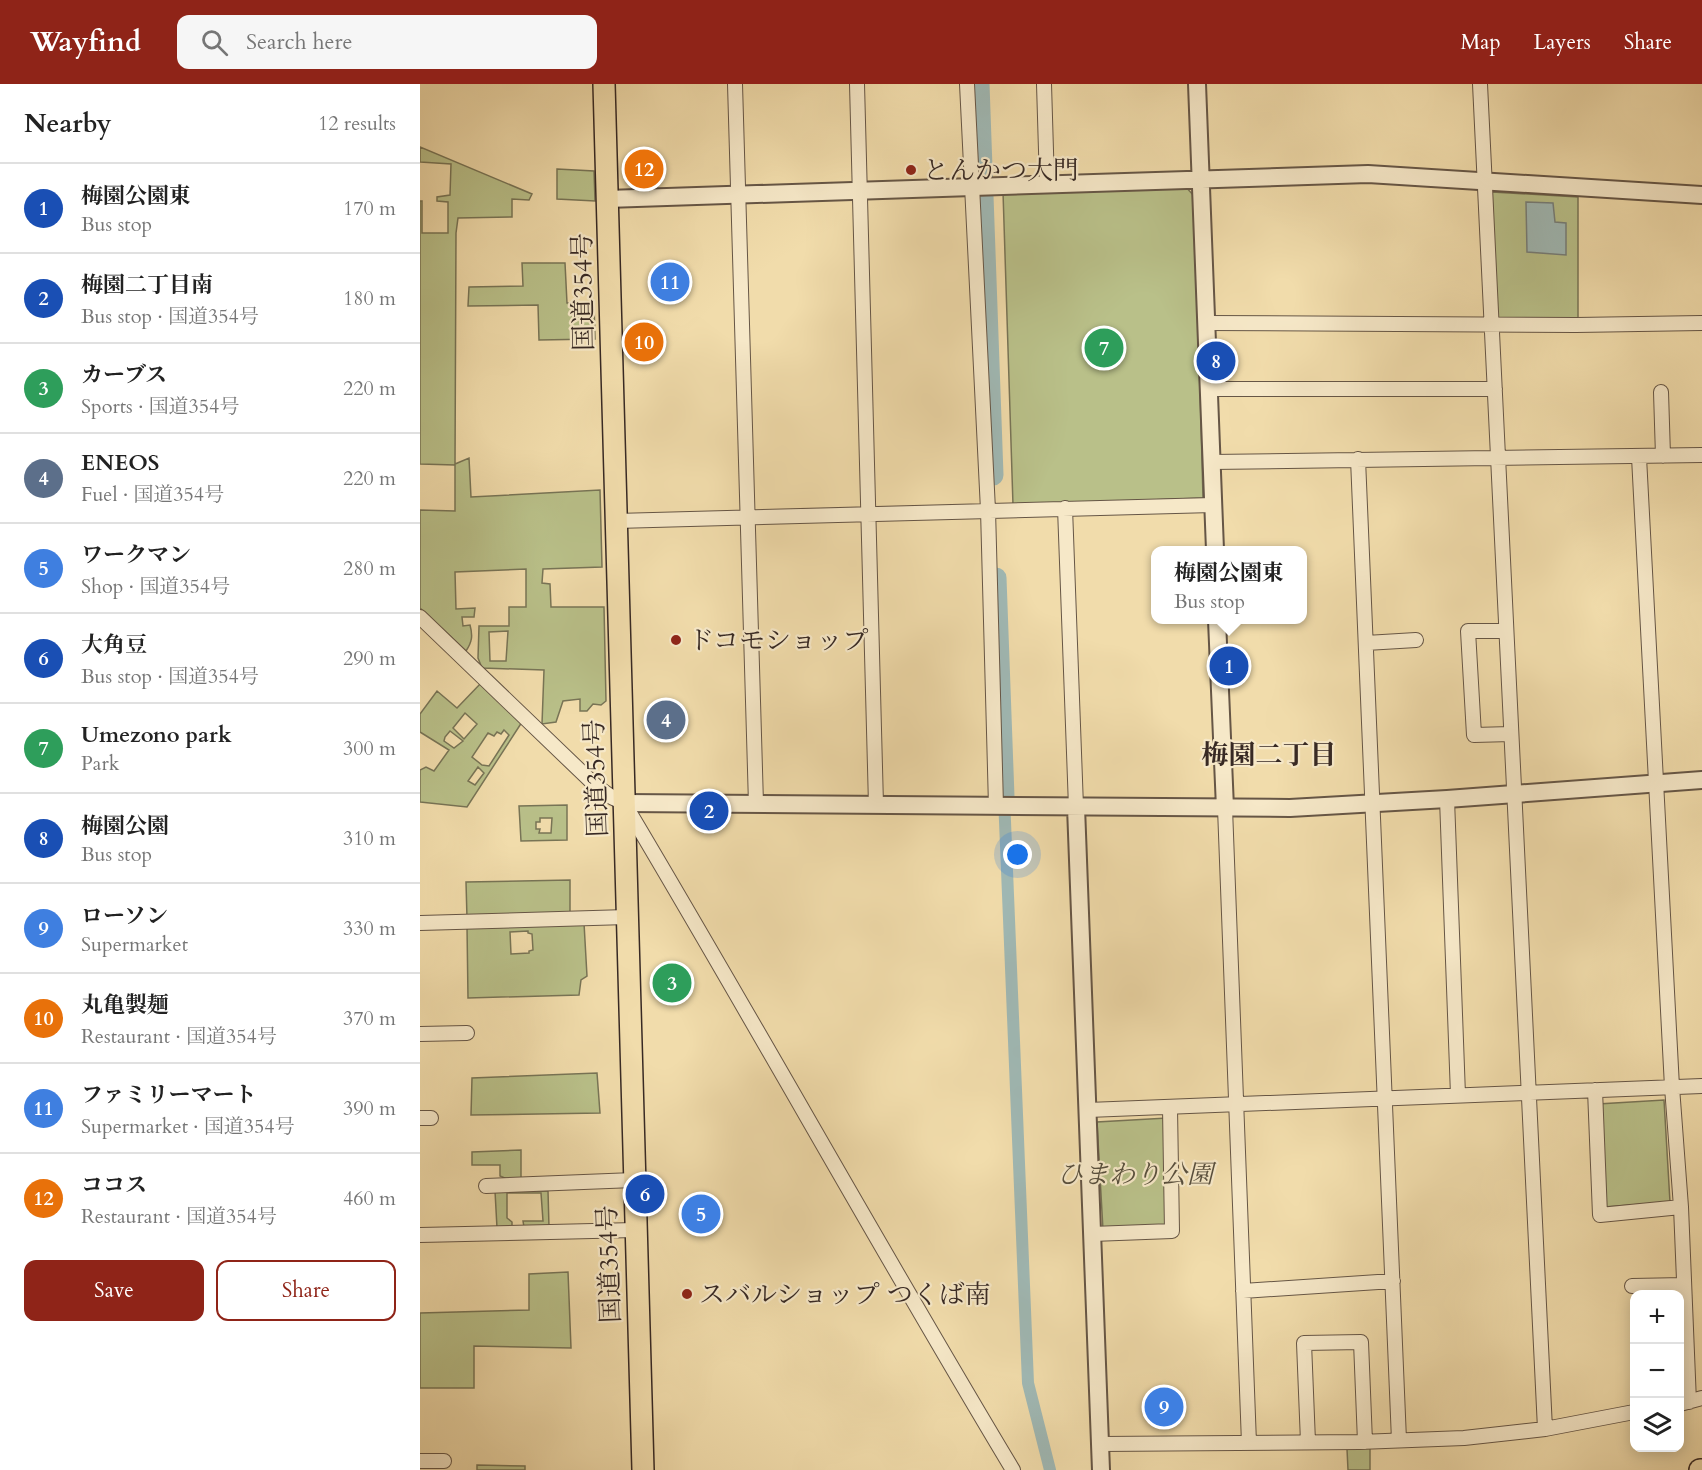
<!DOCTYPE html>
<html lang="en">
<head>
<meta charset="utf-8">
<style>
  :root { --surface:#fff; --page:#f6f6f6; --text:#222; --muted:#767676; --line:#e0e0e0; --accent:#8f2418 }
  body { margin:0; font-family:Cardo,"Noto Serif JP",serif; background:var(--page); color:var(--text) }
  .controls { position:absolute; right:18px; bottom:18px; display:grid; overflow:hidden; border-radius:12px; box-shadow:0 3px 15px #0003 }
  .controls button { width:54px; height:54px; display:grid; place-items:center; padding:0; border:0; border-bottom:2px solid var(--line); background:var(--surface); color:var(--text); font:30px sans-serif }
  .you { position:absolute; left:598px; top:771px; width:21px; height:21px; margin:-15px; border:4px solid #fff; border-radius:50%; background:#1a73e8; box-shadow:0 0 0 9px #1a73e833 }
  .badge { display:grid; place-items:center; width:39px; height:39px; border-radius:50%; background:var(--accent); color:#fff; font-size:20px; font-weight:700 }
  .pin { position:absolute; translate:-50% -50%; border:3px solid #fff; box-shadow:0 2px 6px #0006 }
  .popup { position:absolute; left:731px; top:462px; width:156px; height:78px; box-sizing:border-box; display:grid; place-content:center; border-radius:12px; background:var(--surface); filter:drop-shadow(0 2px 4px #0005); font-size:20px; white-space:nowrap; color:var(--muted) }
  .popup b { font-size:22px; color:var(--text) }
  .popup::after { content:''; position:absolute; left:50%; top:100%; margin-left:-12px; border:12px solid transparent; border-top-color:var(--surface) }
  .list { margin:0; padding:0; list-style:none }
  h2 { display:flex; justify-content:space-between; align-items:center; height:78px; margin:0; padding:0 24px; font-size:26px }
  h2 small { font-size:20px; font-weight:400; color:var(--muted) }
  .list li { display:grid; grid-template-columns:39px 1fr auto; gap:18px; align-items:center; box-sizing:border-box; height:90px; padding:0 24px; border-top:2px solid var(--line) }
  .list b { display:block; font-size:22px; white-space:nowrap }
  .list p { margin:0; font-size:20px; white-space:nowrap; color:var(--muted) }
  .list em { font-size:20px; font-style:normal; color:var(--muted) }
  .actions { display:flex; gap:12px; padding:18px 24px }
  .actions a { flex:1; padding:14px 0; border:2px solid var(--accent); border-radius:12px; text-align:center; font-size:21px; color:var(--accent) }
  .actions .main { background:var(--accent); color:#fff }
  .icon { flex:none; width:33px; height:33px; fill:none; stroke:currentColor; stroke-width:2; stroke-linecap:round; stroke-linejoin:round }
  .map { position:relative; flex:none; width:1282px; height:1386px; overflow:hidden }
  header { display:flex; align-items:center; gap:36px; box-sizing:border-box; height:84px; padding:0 30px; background:var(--accent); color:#fff }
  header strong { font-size:28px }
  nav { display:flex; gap:33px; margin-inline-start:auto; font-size:21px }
  .search { width:420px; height:54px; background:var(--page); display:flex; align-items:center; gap:15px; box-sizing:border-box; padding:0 21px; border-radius:12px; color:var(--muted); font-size:22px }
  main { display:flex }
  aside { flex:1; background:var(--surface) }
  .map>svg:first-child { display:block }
  .green { fill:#b9c089; stroke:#787456; stroke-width:1.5; fill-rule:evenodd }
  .water { fill:#a0b9b5; stroke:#767f7b; stroke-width:1.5 }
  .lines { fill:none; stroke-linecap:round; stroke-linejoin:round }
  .canal { stroke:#a0b9b5; stroke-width:12 }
  .river { stroke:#a0b9b5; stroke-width:21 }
  .minor-casing { stroke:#665646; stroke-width:16 }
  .tertiary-casing { stroke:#665646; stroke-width:20 }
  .primary-casing { stroke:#372924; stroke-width:24 }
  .trunk-casing { stroke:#372924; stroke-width:24 }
  .minor { stroke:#f6e8c8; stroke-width:14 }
  .tertiary { stroke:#f6e8c8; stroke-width:16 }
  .primary { stroke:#f1dcab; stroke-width:21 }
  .trunk { stroke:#f1dcab; stroke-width:21 }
  .poi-dot { fill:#8f2418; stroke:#f6e8c8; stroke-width:2 }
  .labels { text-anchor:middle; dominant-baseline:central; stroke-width:4.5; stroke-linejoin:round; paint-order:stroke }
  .poi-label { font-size:26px; fill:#372924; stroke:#f6e8c8; text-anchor:start }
  .street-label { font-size:26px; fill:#372924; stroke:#f6e8c8 }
  .park-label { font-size:26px; font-style:italic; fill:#584f3d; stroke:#f6e8c8 }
  .neighbourhood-label { font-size:27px; font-weight:bold; fill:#372924; stroke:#f6e8c8 }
</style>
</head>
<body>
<header>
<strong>Wayfind</strong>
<div class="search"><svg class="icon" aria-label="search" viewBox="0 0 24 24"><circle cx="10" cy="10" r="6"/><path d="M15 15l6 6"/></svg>Search here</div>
<nav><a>Map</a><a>Layers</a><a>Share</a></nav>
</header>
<main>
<aside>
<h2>Nearby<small>12 results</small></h2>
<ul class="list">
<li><span class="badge" style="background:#1a4fb4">1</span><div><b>梅園公園東</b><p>Bus stop</p></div><em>170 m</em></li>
<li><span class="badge" style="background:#1a4fb4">2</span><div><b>梅園二丁目南</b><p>Bus stop · 国道354号</p></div><em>180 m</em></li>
<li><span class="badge" style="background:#2e9e5b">3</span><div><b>カーブス</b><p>Sports · 国道354号</p></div><em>220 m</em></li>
<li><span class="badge" style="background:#5c6f8a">4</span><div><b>ENEOS</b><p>Fuel · 国道354号</p></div><em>220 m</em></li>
<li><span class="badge" style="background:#3f7fe0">5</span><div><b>ワークマン</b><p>Shop · 国道354号</p></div><em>280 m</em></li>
<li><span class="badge" style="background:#1a4fb4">6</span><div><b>大角豆</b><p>Bus stop · 国道354号</p></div><em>290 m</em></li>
<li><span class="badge" style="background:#2e9e5b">7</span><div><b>Umezono park</b><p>Park</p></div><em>300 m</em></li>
<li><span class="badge" style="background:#1a4fb4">8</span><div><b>梅園公園</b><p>Bus stop</p></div><em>310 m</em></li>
<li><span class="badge" style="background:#3f7fe0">9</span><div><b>ローソン</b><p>Supermarket</p></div><em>330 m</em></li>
<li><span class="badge" style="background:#e8710a">10</span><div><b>丸亀製麺</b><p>Restaurant · 国道354号</p></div><em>370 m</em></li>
<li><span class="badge" style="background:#3f7fe0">11</span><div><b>ファミリーマート</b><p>Supermarket · 国道354号</p></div><em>390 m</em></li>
<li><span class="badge" style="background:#e8710a">12</span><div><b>ココス</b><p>Restaurant · 国道354号</p></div><em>460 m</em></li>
</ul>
<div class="actions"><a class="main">Save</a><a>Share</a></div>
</aside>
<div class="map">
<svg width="1282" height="1386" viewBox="0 0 1282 1386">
  <rect width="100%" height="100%" fill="#f1dcab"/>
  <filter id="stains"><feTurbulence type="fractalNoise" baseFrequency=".00333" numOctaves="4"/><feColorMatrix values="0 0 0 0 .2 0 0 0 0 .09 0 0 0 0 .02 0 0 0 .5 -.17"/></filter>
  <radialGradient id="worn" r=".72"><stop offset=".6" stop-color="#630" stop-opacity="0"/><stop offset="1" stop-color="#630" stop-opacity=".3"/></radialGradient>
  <path class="green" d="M0,63L112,110L109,116L92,115V133L38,134L36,149L35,380L49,374L51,413L180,406L182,483L123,485L122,499L130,500L131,523H184L186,617L181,621L173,620L167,627H160V615L143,617L136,638L122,640L124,586L62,584L58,574L59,542H89V523H106V485L35,488L36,525L55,524L54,533H42L43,542L50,541C53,552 52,558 46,567L0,524V426L35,427V381L0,380V117H2V149H28V118L17,117V113L30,111L31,80L0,78ZM88,547L86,577H70L69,548Z
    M137,85L174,87L175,117L137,115Z
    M764,101L775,113L783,414L593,421L583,108Z
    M1072,108L1158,113V237L1076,234Z
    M102,179H145L147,219L174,218L175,255L119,256L118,221L48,222L49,203L103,202Z
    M61,599L102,638L47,723L0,718V686L6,683L14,687L29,666L0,648V630L17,607L37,624ZM45,629L57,640L44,655L33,644ZM84,646L89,651L69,682L62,681L52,673L68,649L74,652L77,648L81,650ZM30,647L43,657L34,664L24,657L25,653ZM58,683L64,689L55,701L48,697Z
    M147,721V756L101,757L99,722ZM120,734H132L131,749H119L120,745H116V738H120Z
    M150,796V830L47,834L46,798Z
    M164,839L167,892L161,896L159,911L48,914L47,842ZM108,847V849L112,850L113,866L109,867V869L91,870L90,848Z
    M177,989L180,1029L51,1031L52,994Z
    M1244,1016L1250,1118L1184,1123L1178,1020Z
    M747,1034L752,1143L683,1146L677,1038Z
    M101,1066V1095H87L80,1092V1081H52V1068Z
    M75,1107H128L129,1143H104L103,1137H123L121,1109H87V1134L92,1138V1144H77Z
    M148,1188L151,1264L54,1262V1304H0V1229L109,1226V1190Z
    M950,1364V1386H928L927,1365Z
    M57,1381L105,1382V1386H57Z"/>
  <path class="water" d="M1106,118L1133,119L1135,138L1146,139V171L1107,168Z"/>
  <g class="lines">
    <path class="canal" d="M584,713L608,1299L630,1386"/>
    <path class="river" d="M559,0L573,391
      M576,494L584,713"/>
    <defs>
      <path id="minor" d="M315,0L336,720
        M437,0L456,721
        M547,0L568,426L576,722
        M624,0L627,100
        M1060,0L1125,1345
        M786,239L1156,241L1282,239
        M789,305H1075
        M1241,308L1243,372
        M1219,373L1252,1003L1261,1123L1269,1318
        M938,375L979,1356
        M791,378L1282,371
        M645,424L656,723
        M196,437L793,421
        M0,533L176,702L193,714L204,719C336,940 460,1165 593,1386
        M1086,547H1048L1054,651L1091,650
        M946,559L996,556
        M1027,715L1038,1011
        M805,724L829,1359
        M0,839L207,833
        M0,950L47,949
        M1175,1006L1180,1131L1261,1123
        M668,1026L1282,1002
        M0,1034H11
        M66,1102L214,1096
        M672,1150L752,1147L750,1024
        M0,1151L215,1146
        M1212,1202L1264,1201
        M823,1207L973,1197
        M1260,1320L1282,1314
        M888,1358L884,1259L941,1258L945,1358
        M680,1360L939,1358L1044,1354L1125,1345L1214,1328
        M0,1377H24"/>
      <path id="tertiary" d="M777,0L795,466
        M187,115L948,90L1282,111
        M797,536L805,724
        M204,719L870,724L1027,715L1282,696
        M656,723L681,1386"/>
      <path id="primary" d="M1280,1386H1282"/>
      <path id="trunk" d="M184,0L223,1386"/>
    </defs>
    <use href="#minor" class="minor-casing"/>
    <use href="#tertiary" class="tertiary-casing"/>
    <use href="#primary" class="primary-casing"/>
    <use href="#trunk" class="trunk-casing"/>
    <use href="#minor" class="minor"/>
    <use href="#tertiary" class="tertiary"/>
    <use href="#primary" class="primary"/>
    <use href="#trunk" class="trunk"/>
  </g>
  <g class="poi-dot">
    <circle cx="491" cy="86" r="6"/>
    <circle cx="256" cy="556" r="6"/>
    <circle cx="267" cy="1210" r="6"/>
  </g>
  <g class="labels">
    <g class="poi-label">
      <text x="503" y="86">とんかつ大門</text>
      <text x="268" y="556">ドコモショップ</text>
      <text x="279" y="1210">スバルショップ つくば南</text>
    </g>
    <g class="street-label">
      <text transform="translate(163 208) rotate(-91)">国道354号</text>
      <text transform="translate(176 694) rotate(-92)">国道354号</text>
      <text transform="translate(189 1180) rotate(-92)">国道354号</text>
    </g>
    <g class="park-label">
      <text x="715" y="1090">ひまわり公園</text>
    </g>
    <g class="neighbourhood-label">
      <text x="849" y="671">梅園二丁目</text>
    </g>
  </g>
  <rect width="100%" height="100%" filter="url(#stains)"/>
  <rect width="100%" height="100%" fill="url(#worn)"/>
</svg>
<div class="controls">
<button>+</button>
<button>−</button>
<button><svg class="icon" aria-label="layers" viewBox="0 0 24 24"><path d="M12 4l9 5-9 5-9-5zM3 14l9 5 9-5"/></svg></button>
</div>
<div class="you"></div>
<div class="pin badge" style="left:809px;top:582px;background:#1a4fb4">1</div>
<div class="popup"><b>梅園公園東</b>Bus stop</div>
<div class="pin badge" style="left:289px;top:727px;background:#1a4fb4">2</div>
<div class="pin badge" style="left:252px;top:899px;background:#2e9e5b">3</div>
<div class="pin badge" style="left:246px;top:636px;background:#5c6f8a">4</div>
<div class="pin badge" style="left:281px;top:1130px;background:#3f7fe0">5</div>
<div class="pin badge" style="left:225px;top:1110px;background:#1a4fb4">6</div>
<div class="pin badge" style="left:684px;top:264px;background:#2e9e5b">7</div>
<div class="pin badge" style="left:796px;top:277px;background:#1a4fb4">8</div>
<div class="pin badge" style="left:744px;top:1323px;background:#3f7fe0">9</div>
<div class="pin badge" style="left:224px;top:258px;background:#e8710a">10</div>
<div class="pin badge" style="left:250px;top:198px;background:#3f7fe0">11</div>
<div class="pin badge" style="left:224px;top:85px;background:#e8710a">12</div>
</div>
</main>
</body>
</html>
